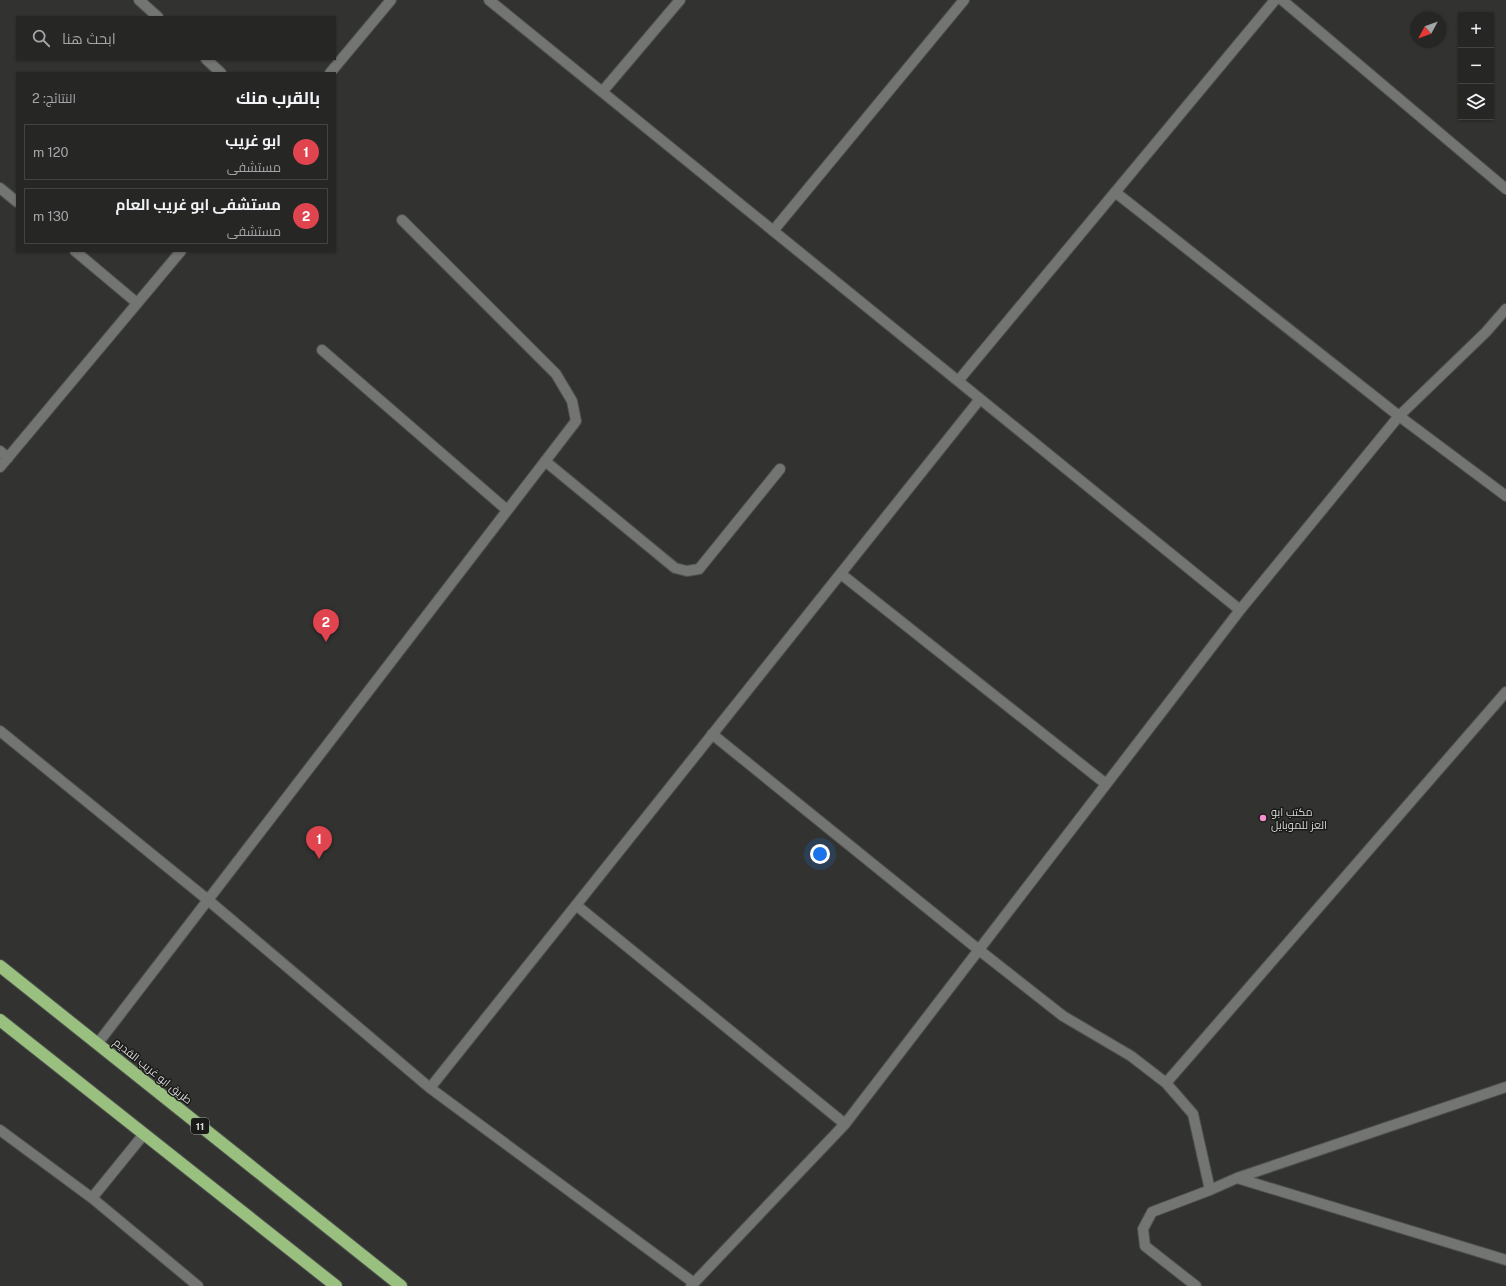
<!DOCTYPE html>
<html lang="ar">
<head>
<meta charset="utf-8">
<style>
  :root { --surface:#262625; --page:#2e2e2d; --text:#f1f3f6; --muted:#a4a5a7; --line:#424342; --accent:#95b2f1 }
  body { margin:0; font-family:"Public Sans",Cairo,sans-serif; background:var(--page); color:var(--text); direction:rtl }
  .controls { position:absolute; right:12px; top:12px; display:grid; overflow:hidden; border-radius:0px; box-shadow:0 1px 3px #0004 }
  .controls button { width:36px; height:36px; display:grid; place-items:center; padding:0; border:0; border-bottom:1px solid var(--line); background:var(--surface); color:var(--text); font:20px sans-serif }
  .compass { position:absolute; left:1410px; top:12px; width:36px; height:36px; border-radius:50%; background:var(--surface); box-shadow:0 1px 3px #0004; rotate:229deg }
  .you { position:absolute; left:820px; top:854px; width:14px; height:14px; margin:-10px; border:3px solid #fff; border-radius:50%; background:#1a73e8; box-shadow:0 0 0 6px #1a73e833 }
  .badge { display:grid; place-items:center; width:26px; height:26px; border-radius:50%; background:var(--accent); color:#fff; font-size:13px; font-weight:700 }
  .pin { position:absolute; translate:-50% -33px; filter:drop-shadow(0 1px 2px #0008) }
  .pin::after { content:''; position:absolute; top:21px; width:14px; height:12px; background:inherit; clip-path:polygon(0 0,100% 0,50% 100%) }
  .list { margin:0; padding:0; list-style:none }
  h2 { display:flex; justify-content:space-between; align-items:center; height:52px; margin:0; padding:0 16px; font-size:17px }
  h2 small { font-size:13px; font-weight:400; color:var(--muted) }
  .list li { display:grid; grid-template-columns:26px 1fr auto; gap:12px; align-items:center; box-sizing:border-box; height:56px; margin:0 8px 8px; padding:0 8px; border:1px solid var(--line); border-radius:0px }
  .list b { display:block; font-size:15px; white-space:nowrap }
  .list p { margin:0; font-size:13px; white-space:nowrap; color:var(--muted) }
  .list em { font-size:13px; font-style:normal; color:var(--muted) }
  .icon { flex:none; width:22px; height:22px; fill:none; stroke:currentColor; stroke-width:2; stroke-linecap:round; stroke-linejoin:round }
  .map { position:relative; flex:none; width:1506px; height:1286px; overflow:hidden; direction:ltr }
  .search { position:absolute; background:var(--surface); box-shadow:0 1px 3px #0004; left:16px; top:16px; width:320px; height:44px; display:flex; align-items:center; gap:10px; box-sizing:border-box; padding:0 14px; border-radius:0px; color:var(--muted); font-size:15px }
  .panel { position:absolute; background:var(--surface); box-shadow:0 1px 3px #0004; left:16px; top:72px; width:320px; height:180px; border-radius:0px; direction:rtl }
  .map>svg:first-child { display:block }
  .lines { fill:none; stroke-linecap:round; stroke-linejoin:round }
  .minor-casing { stroke:#4e504e; stroke-width:12 }
  .highway-casing { stroke:#4e504e; stroke-width:14 }
  .minor { stroke:#737572; stroke-width:10 }
  .highway { stroke:#99c07e; stroke-width:12 }
  .poi-dot { fill:#f690cf; stroke:#1a1b19; stroke-width:1.5 }
  .labels { text-anchor:middle; dominant-baseline:central; stroke-width:3; stroke-linejoin:round; paint-order:stroke }
  .shield { fill:#1a1b19; stroke:#9e9f9e; stroke-width:1 }
  .shield-label { font-size:10px; font-weight:bold; fill:#d7d8d7 }
  .poi-label { font-size:11px; fill:#d7d8d7; stroke:#1a1b19; text-anchor:start }
  .street-label { font-size:11px; fill:#d7d8d7; stroke:#1a1b19 }
</style>
</head>
<body>
<div class="map">
<svg width="1506" height="1286" viewBox="0 0 1506 1286">
  <rect width="100%" height="100%" fill="#323331"/>
  <g class="lines">
    <defs>
      <path id="minor" d="M139,0L158,17
        M489,0L1240,610
        M1282,0L1506,189
        M206,59L221,73
        M330,73L391,0
        M602,92L680,0
        M0,188L17,202
        M1115,192L1399,416L1506,496
        M773,231L964,0
        M75,251L137,303
        M322,350L507,510
        M958,381L1275,0
        M0,451L8,458
        M545,461L675,568L687,571L699,569L780,469
        M0,467L181,251
        M841,574L1106,784
        M0,731L208,900L430,1088L694,1283
        M712,734L979,950L1063,1016L1131,1056L1166,1083L1193,1114L1210,1190
        M576,905L845,1124
        M98,1043L576,421L572,401L556,374L402,220
        M1166,1083L1506,692
        M430,1088L980,399
        M0,1130L92,1198L198,1286
        M1237,1178L1506,1260
        M92,1198L144,1134
        M691,1286L845,1124L1240,610L1399,416L1486,332L1506,309
        M1196,1286L1145,1246L1143,1229L1152,1212L1210,1190L1237,1178L1506,1087"/>
      <path id="highway" d="M0,966L401,1286
        M0,1020L336,1286"/>
    </defs>
    <use href="#minor" class="minor-casing"/>
    <use href="#highway" class="highway-casing"/>
    <use href="#minor" class="minor"/>
    <use href="#highway" class="highway"/>
  </g>
  <circle class="poi-dot" cx="1263" cy="818" r="4"/>
  <g class="labels">
    <rect class="shield" x="191" y="1118" width="18" height="16" rx="3"/>
    <g class="shield-label">
      <text x="200" y="1126">11</text>
    </g>
    <g class="poi-label">
      <text x="1271" y="812">مكتب ابو<tspan x="1271" dy="13">العز للموبايل</tspan></text>
    </g>
    <g class="street-label">
      <text transform="translate(153 1071) rotate(39)">طريق ابو غريب القديم</text>
    </g>
  </g>
</svg>
<div class="controls">
<button>+</button>
<button>−</button>
<button><svg class="icon" aria-label="layers" viewBox="0 0 24 24"><path d="M12 4l9 5-9 5-9-5zM3 14l9 5 9-5"/></svg></button>
</div>
<svg class="compass" viewBox="-18 -18 36 36"><path d="M0-13l5 13h-10z" fill="#e53935"/><path d="M0 13l5-13h-10z" fill="#a4a5a7"/></svg>
<div class="you"></div>
<div class="pin badge" style="left:319px;top:859px;background:#e0444e">1</div>
<div class="pin badge" style="left:326px;top:642px;background:#e0444e">2</div>
<div class="search"><svg class="icon" aria-label="search" viewBox="0 0 24 24"><circle cx="10" cy="10" r="6"/><path d="M15 15l6 6"/></svg>ابحث هنا</div>
<section class="panel">
<h2>بالقرب منك<small>النتائج: 2</small></h2>
<ul class="list">
<li><span class="badge" style="background:#e0444e">1</span><div><b>ابو غريب</b><p>مستشفى</p></div><em>120 m</em></li>
<li><span class="badge" style="background:#e0444e">2</span><div><b>مستشفى ابو غريب العام</b><p>مستشفى</p></div><em>130 m</em></li>
</ul>
</section>
</div>
</body>
</html>
